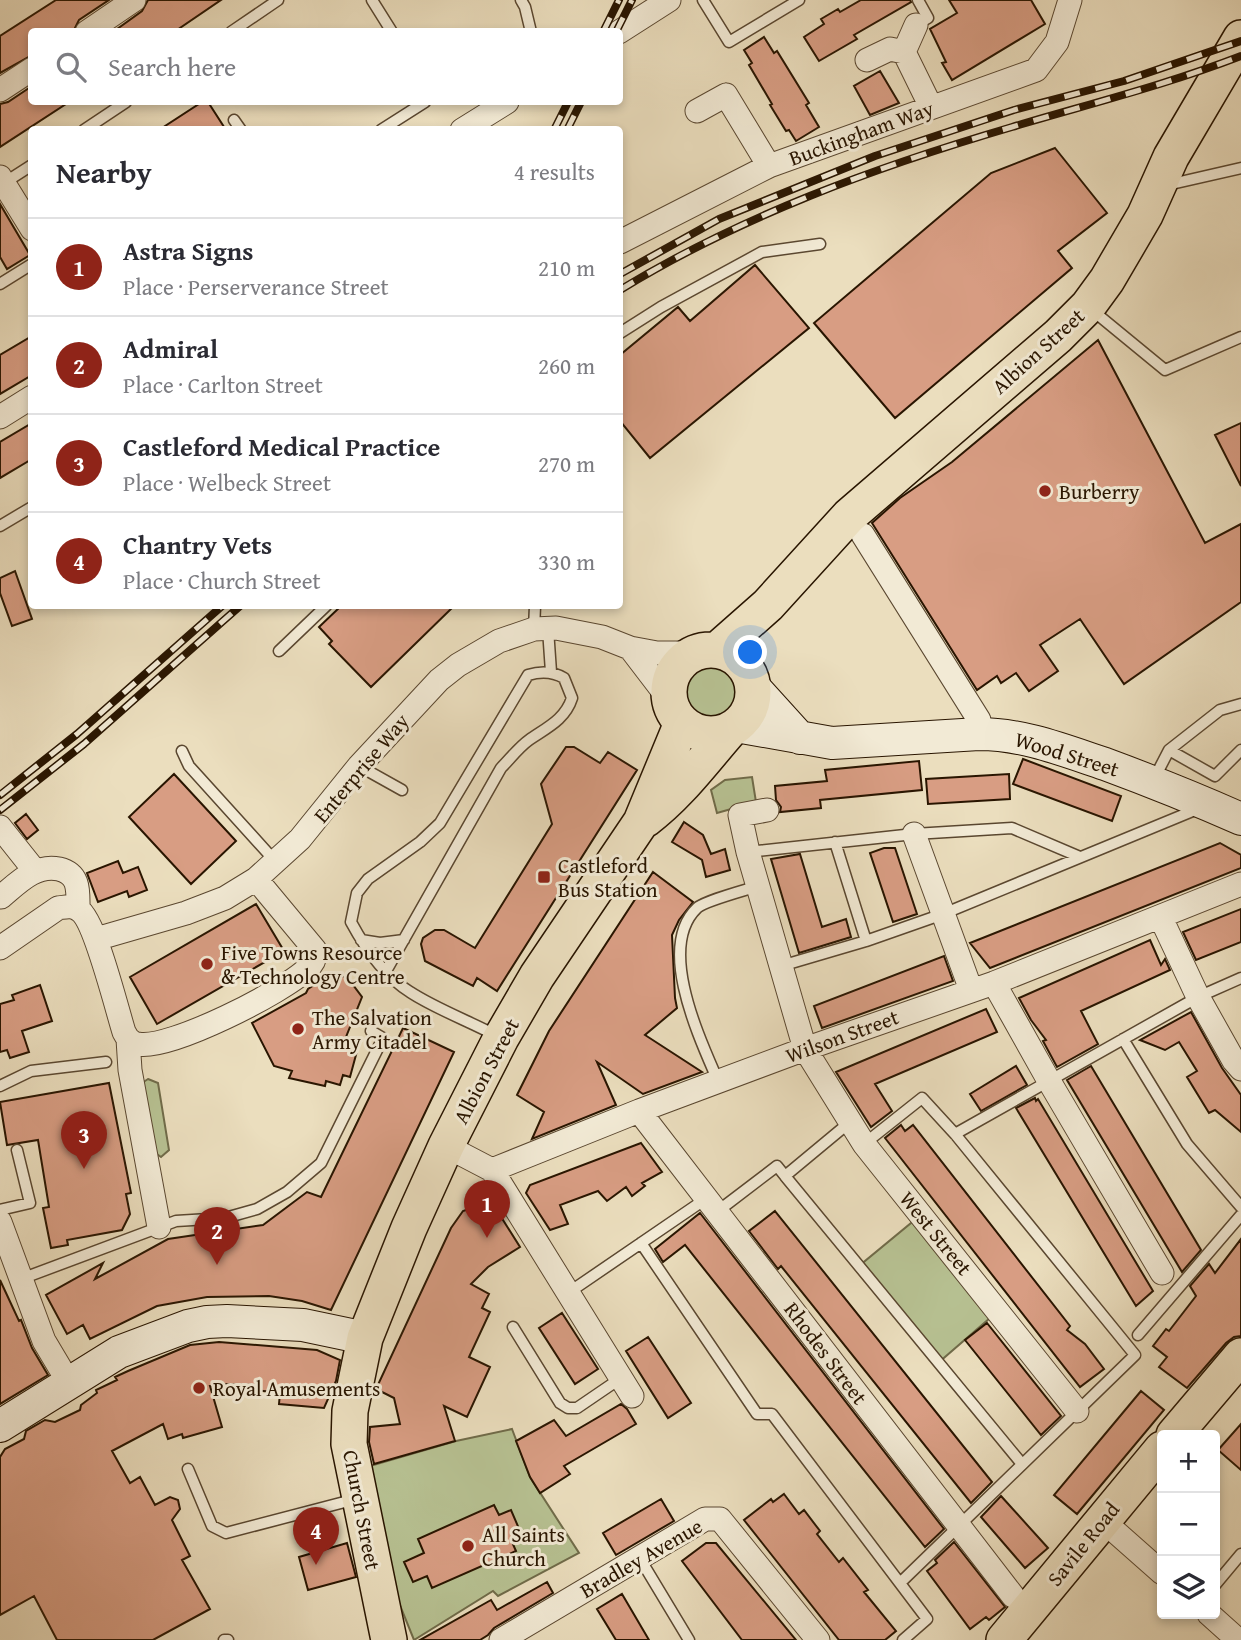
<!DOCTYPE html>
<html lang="en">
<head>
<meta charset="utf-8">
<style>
  :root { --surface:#fff; --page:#f2f2f3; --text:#2b2b33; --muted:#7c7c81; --line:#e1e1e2; --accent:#8f2418 }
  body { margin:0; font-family:"Gentium Book Plus",serif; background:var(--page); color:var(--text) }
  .controls { position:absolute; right:21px; bottom:21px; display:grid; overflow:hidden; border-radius:7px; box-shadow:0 4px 10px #0003 }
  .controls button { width:63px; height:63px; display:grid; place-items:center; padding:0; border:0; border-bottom:2px solid var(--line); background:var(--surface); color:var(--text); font:35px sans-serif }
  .you { position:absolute; left:751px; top:653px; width:24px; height:24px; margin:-18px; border:5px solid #fff; border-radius:50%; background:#1a73e8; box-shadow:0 0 0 10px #1a73e833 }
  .badge { display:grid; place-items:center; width:46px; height:46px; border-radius:50%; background:var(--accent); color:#fff; font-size:23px; font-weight:700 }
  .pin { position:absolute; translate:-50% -58px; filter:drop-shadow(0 2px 4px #0008) }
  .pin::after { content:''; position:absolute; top:37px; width:24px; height:21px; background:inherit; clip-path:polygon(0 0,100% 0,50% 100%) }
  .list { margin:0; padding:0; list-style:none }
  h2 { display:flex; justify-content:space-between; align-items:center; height:91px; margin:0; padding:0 28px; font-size:30px }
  h2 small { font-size:23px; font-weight:400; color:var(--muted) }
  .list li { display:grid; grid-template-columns:46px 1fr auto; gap:21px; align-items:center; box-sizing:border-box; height:98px; padding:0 28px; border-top:2px solid var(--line) }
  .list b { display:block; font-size:26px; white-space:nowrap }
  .list p { margin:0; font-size:23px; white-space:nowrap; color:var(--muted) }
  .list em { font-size:23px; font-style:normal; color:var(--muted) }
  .icon { flex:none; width:38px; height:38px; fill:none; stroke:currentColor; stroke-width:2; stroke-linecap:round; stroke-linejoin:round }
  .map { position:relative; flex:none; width:1241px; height:1640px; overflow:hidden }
  .search { position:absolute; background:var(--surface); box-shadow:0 4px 10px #0003; left:28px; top:28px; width:595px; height:77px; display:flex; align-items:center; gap:18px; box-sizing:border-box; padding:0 24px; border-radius:7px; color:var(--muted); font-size:26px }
  .panel { position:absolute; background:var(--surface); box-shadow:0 4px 10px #0003; left:28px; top:126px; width:595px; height:483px; border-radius:7px }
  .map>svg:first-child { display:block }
  .green { fill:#b7c192; stroke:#706b49; stroke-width:2 }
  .building { fill:#d89d83; stroke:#291500; stroke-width:2 }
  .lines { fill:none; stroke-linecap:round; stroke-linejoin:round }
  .lane-casing { stroke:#5a4730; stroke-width:13 }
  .street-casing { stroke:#5a4730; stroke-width:25 }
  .secondary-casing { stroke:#291500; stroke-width:34 }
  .primary-casing { stroke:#291500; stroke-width:38 }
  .lane { stroke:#f2ead5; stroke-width:10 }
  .street { stroke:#f2ead5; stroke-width:23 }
  .secondary { stroke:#f2ead5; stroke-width:32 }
  .primary { stroke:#ebdebe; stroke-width:35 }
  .rail-casing { stroke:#291500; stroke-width:8 }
  .rail { stroke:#f2ead5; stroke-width:5; stroke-dasharray:16; stroke-linecap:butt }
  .poi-dot { fill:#8f2418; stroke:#f2ead5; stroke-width:2.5 }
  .labels { text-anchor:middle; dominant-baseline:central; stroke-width:6; stroke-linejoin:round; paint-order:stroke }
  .street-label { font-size:21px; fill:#291500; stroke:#f2ead5 }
  .poi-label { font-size:21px; fill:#291500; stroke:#f2ead5; text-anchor:start }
</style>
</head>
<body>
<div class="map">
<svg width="1241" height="1640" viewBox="0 0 1241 1640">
  <rect width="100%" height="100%" fill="#ebdebe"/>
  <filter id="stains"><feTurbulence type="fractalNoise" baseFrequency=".00286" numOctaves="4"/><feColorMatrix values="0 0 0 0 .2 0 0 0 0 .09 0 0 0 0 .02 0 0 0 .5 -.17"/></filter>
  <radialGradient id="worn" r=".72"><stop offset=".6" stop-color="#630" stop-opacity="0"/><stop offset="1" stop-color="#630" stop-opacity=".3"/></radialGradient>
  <path class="green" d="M681 694a32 32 0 1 1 64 0a32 32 0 1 1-64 0Z
    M752,777L756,802L717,813L711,790L725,780Z
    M148,1079L158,1083L169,1150L161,1157L150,1149L139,1085Z
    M922,1214L998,1311L938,1363L859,1266Z
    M512,1429L530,1477L579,1553L498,1596L493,1591L414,1640L397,1598L370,1466L456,1441Z"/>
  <path class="building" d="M56,0H109L79,20L73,32H32V55L0,73V36Z
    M148,0H221L174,32H113L142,11Z
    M861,0H910L911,2L854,35L857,39L819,61L804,37L824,24L821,19L838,9L840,12Z
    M949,0H1031L1045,24L952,80L942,63L946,62L930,29L957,13Z
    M764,37L774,53L777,51L809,103L806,105L819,127L796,141L789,130L786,131L770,105L772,104L749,65L752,63L744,50Z
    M880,71L899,103L870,115L854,86Z
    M32,86V102H69L0,147V104L8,102Z
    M202,102H208L226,130H159Z
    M1055,148L1107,213L1058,251L1072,268L895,418L814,323L991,173Z
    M0,204L30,255L7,269L0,257Z
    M755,265L809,328L650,458L620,421V355L678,307L690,321Z
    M32,336V375L0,394V355Z
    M1098,340L1205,543L1241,524V602L1124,684L1080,619L1040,645L1058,671L1029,691L1016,673L1001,683L997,676L977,690L872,523L900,498L952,462Z
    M32,423V459L0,478V442Z
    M1241,423V486L1215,435Z
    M15,571L32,619L12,626L0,593V578Z
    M341,606H454L371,687L329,644L332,641L319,627Z
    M566,747H574L600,763L608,752L637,770L497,991L477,978L473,986L425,961L421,944L423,938L435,930H444L475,948L552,824L541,784Z
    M1023,759L1121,796L1112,821L1013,784Z
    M919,761L922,790L820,800L821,808L780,812L781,807L776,800L775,786L827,781L825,770Z
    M174,774L236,841L191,884L129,817Z
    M1009,774L1010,799L928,804L926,779Z
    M26,814L38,830L27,839L15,823Z
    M684,822L703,835L711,854L725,849L730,870L706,877L702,860L672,842Z
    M1220,843L1241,855V868L990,968L970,943Z
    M884,848H895L917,914L893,922L870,853Z
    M800,854L822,927L846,919L851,937L799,953L771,859Z
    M118,861L123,873L138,867L147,890L129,897L127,891L98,902L87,873Z
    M653,872L693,902L679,920L672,935L675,998L677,1008L645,1035L702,1072L643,1094L597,1062L616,1105L532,1139L544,1112L517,1095L549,1031Z
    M256,904L284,951L157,1024L130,977Z
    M1241,909V942L1196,960L1183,932Z
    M1150,940L1161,965L1165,959L1170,970L1081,1011L1098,1044L1057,1067L1043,1041L1046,1040L1031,1020L1019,998Z
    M944,956L953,981L822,1028L814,1006Z
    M331,974L347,977L362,997L346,1037L360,1040L350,1077L343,1075L340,1085L326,1081L325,1086L289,1078L292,1071L274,1066L252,1023L306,993L308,989Z
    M40,985L52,1021L22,1031L29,1052L10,1058L7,1050L0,1052V1004L14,1000L12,995Z
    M986,1009L997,1032L875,1084L892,1111L871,1127L836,1072Z
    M1191,1012L1222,1068L1241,1095V1132L1215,1110L1209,1113L1187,1077L1197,1071L1179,1042L1165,1050L1140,1040Z
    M403,1028L454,1052L331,1310L302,1301L269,1296L207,1297L157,1306L90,1339L83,1325L67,1334L46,1295L103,1263L95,1279L168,1239L263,1225L307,1192L321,1197Z
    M1016,1066L1027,1085L981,1111L970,1094Z
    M1091,1066L1201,1250L1182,1272L1067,1080Z
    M109,1083L131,1193L126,1194L130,1214L122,1230L67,1240L68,1245L51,1248L43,1208L49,1207L38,1140L7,1145L0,1102Z
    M1035,1098L1036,1101L1038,1099L1153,1291L1136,1306L1016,1108Z
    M901,1125L905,1131L913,1125L1070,1326L1067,1330L1085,1344L1104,1369L1080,1387L885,1138Z
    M641,1143L662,1172L642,1183L645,1186L632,1196L626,1187L607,1201L598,1191L560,1205L568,1224L550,1230L526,1193L530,1185Z
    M491,1201L520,1247L488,1267L471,1284L489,1294L482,1308L490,1312L469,1357L490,1367L467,1417L444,1406L455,1441L374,1464L369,1442L370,1427L400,1424L394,1398L376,1389L451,1228L463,1211Z
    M775,1211L992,1482L971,1503L781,1266L778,1269L749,1231Z
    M700,1213L944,1529L925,1547L685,1245L663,1262L655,1249Z
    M1241,1239V1336L1234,1337L1226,1343L1187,1388L1159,1367L1167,1357L1153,1346L1166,1329L1169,1331L1196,1296L1190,1286L1209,1264L1215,1273Z
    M0,1280L19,1321L21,1320L32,1348L48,1375L0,1404Z
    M562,1313L598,1369L575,1384L539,1328Z
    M987,1323L1061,1416L1041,1435L965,1340Z
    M648,1337L691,1403L668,1418L626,1351Z
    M219,1342L317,1350L340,1360L336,1381L324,1408L279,1404L280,1393L255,1390V1385L221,1384V1386H210L222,1427L183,1438L182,1434L168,1439L163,1424L112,1451L130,1483L140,1477L155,1505L170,1497L178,1500L180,1509L172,1520L190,1556L182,1560L210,1609L153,1640H57L34,1596L0,1615V1457L5,1449L24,1439L26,1431L45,1420L55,1422L80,1410L81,1405L97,1393L96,1390L117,1380L115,1377L128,1371L190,1345Z
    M1141,1391L1164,1410L1077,1514L1054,1495Z
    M621,1404L627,1409L636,1424L564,1466L570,1474L540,1493L530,1477L516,1441L554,1420L566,1436Z
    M1241,1424V1470L1218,1450Z
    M784,1494L799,1514L804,1510L820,1531L817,1534L839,1562L843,1558L868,1590L864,1592L896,1631L885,1640H839L744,1520L771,1499L773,1502Z
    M1001,1496L1048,1548L1025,1568L981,1517Z
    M661,1499L674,1521L616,1555L603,1533Z
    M494,1505L499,1515L511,1510L523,1538L512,1542L516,1551L432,1588L427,1576L413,1582L404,1562L424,1553L418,1539Z
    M954,1542L1005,1607L989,1620L986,1617L970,1629L927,1571L937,1563L935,1560Z
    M347,1543L356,1577L308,1590L299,1557Z
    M706,1543H716L796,1640H742L682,1561Z
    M547,1582L553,1593L494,1628L488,1635L480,1640H420L491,1600L497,1610Z
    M622,1594L649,1640H616L597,1609Z"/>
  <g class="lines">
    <defs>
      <path id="lane" d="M372,0L392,32
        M521,0L525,7L531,32
        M703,0L729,42L799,0
        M916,25L928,18L918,0
        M231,32L278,0
        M234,120L241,130
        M84,130L126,102
        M381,130L425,102
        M4,183L32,165
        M1167,185L1241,168
        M0,284L32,264
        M1092,310L1165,370L1241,337
        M620,333L661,307L762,252L820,244
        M0,526L32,507
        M534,629L535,606
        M548,629L551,672
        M279,651L326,606
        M1169,750L1215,776L1241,750
        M182,751L189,766L275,861
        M359,766L402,790
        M1154,779L1169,750L1220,710L1241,704
        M835,842L866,941
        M748,852L914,834L1012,828L1080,857
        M361,940L380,943L404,940
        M781,966L866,941L943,914L1200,808
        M386,971L501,768C510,759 519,747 529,740C546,728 565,720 572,698L564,678C552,671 541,671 528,675L440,823L420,842L368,879L357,893L351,922C365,948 384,976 410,992C436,1009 469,1021 497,1036
        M1123,1039L1187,1144L1241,1207
        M718,1081C700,1039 656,947 697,908C704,901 746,890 758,886
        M0,1086L31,1071L106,1062
        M955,1134L1198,997L1241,978
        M864,1144L922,1098L955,1134L1135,1355L900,1583
        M785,1176L1022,1464
        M0,1210L30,1203L17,1150
        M718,1211L777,1166L785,1176L850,1122
        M641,1243L757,1414H772L927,1619L903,1640
        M21,1279L176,1221L225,1218L257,1209L287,1192L321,1163L383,1038L371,1031
        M568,1293L707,1198
        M513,1327L560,1403L568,1408H577L621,1378
        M1138,1335L1241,1215
        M188,1469L212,1526L226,1533L356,1499
        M639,1557L689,1640
        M1215,1585L1241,1554
        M224,1640H228"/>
      <path id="street" d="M916,25L904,52L931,107
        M87,32L134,0
        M619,32L669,0
        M867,60L890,49L904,52
        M0,90L32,69
        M726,95L769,166
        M697,111L726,95
        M462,130L507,102
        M0,177L32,229
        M620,242L769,166L1036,70L1057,42L1070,0
        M0,417L32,397
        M863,535L979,720V734
        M630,648L669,699
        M767,810L740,815L748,852L805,1049L864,1144L1077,1411
        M0,827L35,871
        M914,834L971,990
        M1,897C18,883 35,864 59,869C80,874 78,891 78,909
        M1161,918L1198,997L1234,1061L1241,1069
        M96,939L186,913L225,898L256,879L300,839L359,766L439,680L458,665L499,641L534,629L556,628L602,637L630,648L657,653H694
        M0,948L58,908C66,907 72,905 79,910C95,920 117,1010 124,1032L128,1039L130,1070L159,1227
        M994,983L1049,1081L1162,1273
        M128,1039C131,1041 134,1044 138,1044C170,1050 283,992 307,969C313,964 316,958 315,950L256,879
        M639,1111L1013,1596
        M446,1146L492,1170L639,1111L805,1049L994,983L1241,884
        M492,1170L632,1396
        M0,1222L44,1341L69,1383
        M1102,1520L1162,1573
        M1209,1614L1238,1640
        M501,1640L705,1519H720L818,1640"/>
      <path id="secondary" d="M752,685L800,738
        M736,726L832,743L979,734C1023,734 1063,750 1105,764C1151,781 1196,799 1241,819
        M0,1426L119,1352L188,1326L207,1322L227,1321L303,1325L365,1338"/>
      <path id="primary" d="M669 692a42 42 0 1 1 84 0a42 42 0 1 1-84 0Z
        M717,650L768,605L849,516L1058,336L1088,306L1107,280L1145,215L1171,157L1241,38
        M646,819C679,794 703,761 730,730
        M1174,1435L1241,1356
        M389,1640L349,1444L350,1411L365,1338L409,1228L446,1146L501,1038L537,976L641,822L682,723
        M1004,1640L1162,1449"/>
    </defs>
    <use href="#lane" class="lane-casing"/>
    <use href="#street" class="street-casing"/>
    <use href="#secondary" class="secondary-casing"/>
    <use href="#primary" class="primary-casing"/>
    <use href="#lane" class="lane"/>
    <use href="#street" class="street"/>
    <use href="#secondary" class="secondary"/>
    <use href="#primary" class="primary"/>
    <defs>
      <path id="rail" d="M603,32L619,0
        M616,32L632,0
        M554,130L568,102
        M567,130L581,102
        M620,274L719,219L875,156L1014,110L1124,81L1241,41
        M620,290C741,216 876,167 1012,127C1089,104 1166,85 1241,56
        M0,795L77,734L222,606
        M0,810L84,744L240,606"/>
    </defs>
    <use href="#rail" class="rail-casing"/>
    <use href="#rail" class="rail"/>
  </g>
  <g class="poi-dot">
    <circle cx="1045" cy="491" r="7"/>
    <rect x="537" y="870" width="14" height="14" rx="3.5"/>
    <circle cx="207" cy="964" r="7"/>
    <circle cx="298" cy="1029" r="7"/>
    <circle cx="199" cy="1388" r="7"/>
    <circle cx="468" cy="1546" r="7"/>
  </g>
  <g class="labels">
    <g class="street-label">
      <text transform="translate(861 133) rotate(-20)">Buckingham Way</text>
      <text transform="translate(1038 351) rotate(-42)">Albion Street</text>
      <text transform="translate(1067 754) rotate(17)">Wood Street</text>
      <text transform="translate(361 768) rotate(-50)">Enterprise Way</text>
      <text transform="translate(842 1036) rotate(-20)">Wilson Street</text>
      <text transform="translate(486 1071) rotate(-62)">Albion Street</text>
      <text transform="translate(936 1233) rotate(51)">West Street</text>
      <text transform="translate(826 1353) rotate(53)">Rhodes Street</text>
      <text transform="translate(362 1510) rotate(79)">Church Street</text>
      <text transform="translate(1083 1544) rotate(-51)">Savile Road</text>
      <text transform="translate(641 1558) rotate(-30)">Bradley Avenue</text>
    </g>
    <g class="poi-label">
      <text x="1059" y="491">Burberry</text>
      <text x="558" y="865">Castleford<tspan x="558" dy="24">Bus Station</tspan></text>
      <text x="221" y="952">Five Towns Resource<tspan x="221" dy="24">&amp; Technology Centre</tspan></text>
      <text x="312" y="1017">The Salvation<tspan x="312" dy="24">Army Citadel</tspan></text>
      <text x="213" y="1388">Royal Amusements</text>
      <text x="482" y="1534">All Saints<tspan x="482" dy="24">Church</tspan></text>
    </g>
  </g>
  <rect width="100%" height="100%" filter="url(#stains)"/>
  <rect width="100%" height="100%" fill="url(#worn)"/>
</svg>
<div class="controls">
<button>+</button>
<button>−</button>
<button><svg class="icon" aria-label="layers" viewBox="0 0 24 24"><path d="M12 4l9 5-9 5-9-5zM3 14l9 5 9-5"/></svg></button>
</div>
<div class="you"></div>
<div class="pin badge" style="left:487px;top:1238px">1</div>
<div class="pin badge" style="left:217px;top:1265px">2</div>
<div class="pin badge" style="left:84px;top:1169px">3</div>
<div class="pin badge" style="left:316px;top:1565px">4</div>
<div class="search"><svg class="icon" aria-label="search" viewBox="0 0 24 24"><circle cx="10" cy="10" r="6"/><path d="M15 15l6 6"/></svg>Search here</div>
<section class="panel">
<h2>Nearby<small>4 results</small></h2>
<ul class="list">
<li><span class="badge">1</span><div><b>Astra Signs</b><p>Place · Perserverance Street</p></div><em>210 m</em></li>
<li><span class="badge">2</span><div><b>Admiral</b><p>Place · Carlton Street</p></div><em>260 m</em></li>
<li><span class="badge">3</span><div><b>Castleford Medical Practice</b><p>Place · Welbeck Street</p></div><em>270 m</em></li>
<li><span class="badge">4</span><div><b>Chantry Vets</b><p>Place · Church Street</p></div><em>330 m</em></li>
</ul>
</section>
</div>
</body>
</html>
